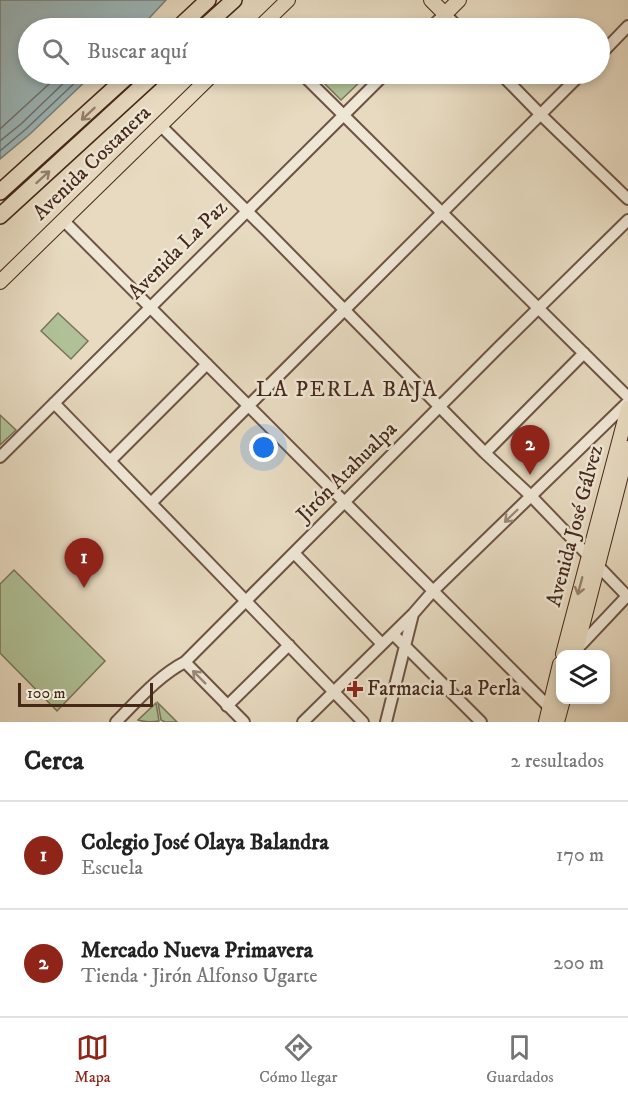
<!DOCTYPE html>
<html lang="es">
<head>
<meta charset="utf-8">
<style>
  :root { --surface:#fff; --page:#f6f6f6; --text:#222; --muted:#767676; --line:#e0e0e0; --accent:#8f2418 }
  body { margin:0; font-family:"IM FELL DW Pica",serif; background:var(--page); color:var(--text) }
  .controls { position:absolute; right:18px; bottom:18px; display:grid; overflow:hidden; border-radius:12px; box-shadow:0 3px 9px #0003 }
  .controls button { width:54px; height:54px; display:grid; place-items:center; padding:0; border:0; border-bottom:2px solid var(--line); background:var(--surface); color:var(--text); font:30px sans-serif }
  .scale { position:absolute; left:18px; bottom:15px; width:135px; box-sizing:border-box; padding-left:6px; border:3px solid #45281a; border-top:0; font-size:16px; line-height:21px; white-space:nowrap; color:#45281a; -webkit-text-stroke:4px #efe7d6; paint-order:stroke }
  .you { position:absolute; left:264px; top:448px; width:21px; height:21px; margin:-15px; border:4px solid #fff; border-radius:50%; background:#1a73e8; box-shadow:0 0 0 9px #1a73e833 }
  .badge { display:grid; place-items:center; width:39px; height:39px; border-radius:50%; background:var(--accent); color:#fff; font-size:20px; font-weight:700 }
  .pin { position:absolute; translate:-50% -50px; filter:drop-shadow(0 2px 3px #0008) }
  .pin::after { content:''; position:absolute; top:32px; width:21px; height:18px; background:inherit; clip-path:polygon(0 0,100% 0,50% 100%) }
  .list { margin:0; padding:0; list-style:none }
  h2 { display:flex; justify-content:space-between; align-items:center; height:78px; margin:0; padding:0 24px; font-size:26px }
  h2 small { font-size:20px; font-weight:400; color:var(--muted) }
  .list li { display:grid; grid-template-columns:39px 1fr auto; gap:18px; align-items:center; box-sizing:border-box; height:108px; padding:0 24px; border-top:2px solid var(--line) }
  .list b { display:block; font-size:22px; white-space:nowrap }
  .list p { margin:0; font-size:20px; white-space:nowrap; color:var(--muted) }
  .list em { font-size:20px; font-style:normal; color:var(--muted) }
  .icon { flex:none; width:33px; height:33px; fill:none; stroke:currentColor; stroke-width:2; stroke-linecap:round; stroke-linejoin:round }
  .map { position:relative; flex:none; width:628px; height:722px; overflow:hidden }
  .search { position:absolute; background:var(--surface); box-shadow:0 3px 9px #0003; left:18px; right:18px; top:18px; height:66px; display:flex; align-items:center; gap:15px; box-sizing:border-box; padding:0 21px; border-radius:33px; color:var(--muted); font-size:22px }
  .sheet { height:294px; background:var(--surface) }
  nav { display:flex; justify-content:space-around; align-items:center; box-sizing:border-box; height:84px; border-top:2px solid var(--line); background:var(--surface); font-size:16px; color:var(--muted) }
  nav a { display:grid; justify-items:center; gap:3px }
  nav .on { color:var(--accent) }
  .map>svg:first-child { display:block }
  .green { fill:#b0c197; stroke:#7a7458; stroke-width:1.5 }
  .water { fill:#9bb8bc; stroke:#797e7b; stroke-width:1.5 }
  .lines { fill:none; stroke-linecap:round; stroke-linejoin:round }
  .shore { stroke:#70706b; stroke-width:1.5 }
  .minor-casing { stroke:#6e5444; stroke-width:14 }
  .major-casing { stroke:#45281a; stroke-width:16 }
  .highway-casing { stroke:#45281a; stroke-width:18 }
  .minor { stroke:#efe7d6; stroke-width:10 }
  .major { stroke:#e7dac0; stroke-width:14 }
  .highway { stroke:#e7dac0; stroke-width:15 }
  .oneway { stroke:#96816d }
  .oneway2 { stroke:#9a8878 }
  .poi-dot { fill:#8f2418; stroke:#efe7d6; stroke-width:2 }
  .labels { text-anchor:middle; dominant-baseline:central; stroke-width:5; stroke-linejoin:round; paint-order:stroke }
  .street-label { font-size:21px; fill:#45281a; stroke:#efe7d6 }
  .poi-label { font-size:21px; fill:#45281a; stroke:#efe7d6; text-anchor:start }
  .neighbourhood-label { font-size:22px; letter-spacing:1.5px; fill:#45281a; stroke:#efe7d6 }
</style>
</head>
<body>
<div class="map">
<svg width="628" height="722" viewBox="0 0 628 722">
  <rect width="100%" height="100%" fill="#e7dac0"/>
  <filter id="stains"><feTurbulence type="fractalNoise" baseFrequency=".00333" numOctaves="4"/><feColorMatrix values="0 0 0 0 .2 0 0 0 0 .09 0 0 0 0 .02 0 0 0 .5 -.17"/></filter>
  <radialGradient id="worn" r=".72"><stop offset=".6" stop-color="#630" stop-opacity="0"/><stop offset="1" stop-color="#630" stop-opacity=".3"/></radialGradient>
  <path class="green" d="M329,74H364L366,76L341,100L322,81Z
    M58,313L88,341L71,359L41,331Z
    M0,415L16,430L0,445Z
    M14,570L105,661L57,711L0,653V584Z
    M156,703L159,721C153,722 144,722 138,720Z
    M158,703L177,722H165L161,720Z"/>
  <path class="water" d="M0,0H166L140,28H28V74H93L30,134L0,159Z"/>
  <g class="lines">
    <path class="shore" d="M0,129L60,74
      M0,141L21,124L73,74
      M0,151L26,129L84,74"/>
    <defs>
      <path id="minor" d="M430,28L445,14L459,28
        M600,55L628,26
        M302,74L628,397
        M501,74L540,114L628,199
        M160,125L267,231L485,453L532,497L628,597
        M63,220L550,708
        M54,403L363,722
        M485,453L584,353
        M0,457L385,74
        M110,461L207,364
        M151,503L581,74
        M294,553L382,644
        M393,634L481,722
        M578,648L628,595
        M185,662L244,722
        M227,706L289,645
        M116,722C137,701 158,676 185,662L500,346L628,220
        M303,722L413,614L433,591L628,402
        M386,722L413,614"/>
      <path id="major" d="M431,0L445,14L459,0
        M259,28L288,0
        M0,282L213,74
        M563,654L628,408
        M575,654L628,448
        M546,722L560,664
        M557,722L563,700"/>
      <path id="highway" d="M178,28L208,0
        M203,28L234,0
        M0,192L130,74
        M0,216L155,74"/>
    </defs>
    <use href="#minor" class="minor-casing"/>
    <use href="#major" class="major-casing"/>
    <use href="#highway" class="highway-casing"/>
    <use href="#minor" class="minor"/>
    <use href="#major" class="major"/>
    <use href="#highway" class="highway"/>
  </g>
  <defs><path id="oneway-shaft" d="M-6 0H5M1.5-3L5.5 0L1.5 3" fill="none" stroke-width="1.6" stroke-linecap="round" stroke-linejoin="round" transform="scale(1.5)"/></defs>
  <g class="oneway">
    <use href="#oneway-shaft" transform="translate(88 114) rotate(137)"/>
    <use href="#oneway-shaft" transform="translate(43 177) rotate(-42)"/>
    <use href="#oneway-shaft" transform="translate(580 586) rotate(105)"/>
  </g>
  <g class="oneway2">
    <use href="#oneway-shaft" transform="translate(511 516) rotate(136)"/>
    <use href="#oneway-shaft" transform="translate(199 677) rotate(-135)"/>
  </g>
  <path class="poi-dot" d="M352 680h6v6h6v6h-6v6h-6v-6h-6v-6h6z"/>
  <g class="labels">
    <g class="street-label">
      <text transform="translate(92 163) rotate(-44)">Avenida Costanera</text>
      <text transform="translate(178 250) rotate(-45)">Avenida La Paz</text>
      <text transform="translate(347 472) rotate(-45)">Jirón Atahualpa</text>
      <text transform="translate(575 526) rotate(-75)">Avenida José Gálvez</text>
    </g>
    <g class="poi-label">
      <text x="367" y="689">Farmacia La Perla</text>
    </g>
    <g class="neighbourhood-label">
      <text x="347" y="389">LA PERLA BAJA</text>
    </g>
  </g>
  <rect width="100%" height="100%" filter="url(#stains)"/>
  <rect width="100%" height="100%" fill="url(#worn)"/>
</svg>
<div class="controls">
<button><svg class="icon" aria-label="layers" viewBox="0 0 24 24"><path d="M12 4l9 5-9 5-9-5zM3 14l9 5 9-5"/></svg></button>
</div>
<div class="scale">100 m</div>
<div class="you"></div>
<div class="pin badge" style="left:84px;top:588px">1</div>
<div class="pin badge" style="left:530px;top:475px">2</div>
<div class="search"><svg class="icon" aria-label="search" viewBox="0 0 24 24"><circle cx="10" cy="10" r="6"/><path d="M15 15l6 6"/></svg>Buscar aquí</div>
</div>
<section class="sheet">
<h2>Cerca<small>2 resultados</small></h2>
<ul class="list">
<li><span class="badge">1</span><div><b>Colegio José Olaya Balandra</b><p>Escuela</p></div><em>170 m</em></li>
<li><span class="badge">2</span><div><b>Mercado Nueva Primavera</b><p>Tienda · Jirón Alfonso Ugarte</p></div><em>200 m</em></li>
</ul>
</section>
<nav>
<a class="on"><svg class="icon" aria-label="map" viewBox="0 0 24 24"><path d="M3 6l6-2 6 2 6-2v14l-6 2-6-2-6 2zM9 4v14M15 6v14"/></svg>Mapa</a>
<a><svg class="icon" aria-label="directions" viewBox="0 0 24 24"><path d="M12 3l9 9-9 9-9-9zM9 14v-3h6M13 9l2 2-2 2"/></svg>Cómo llegar</a>
<a><svg class="icon" aria-label="saved" viewBox="0 0 24 24"><path d="M7 4h10v16l-5-4-5 4z"/></svg>Guardados</a>
</nav>
</body>
</html>
